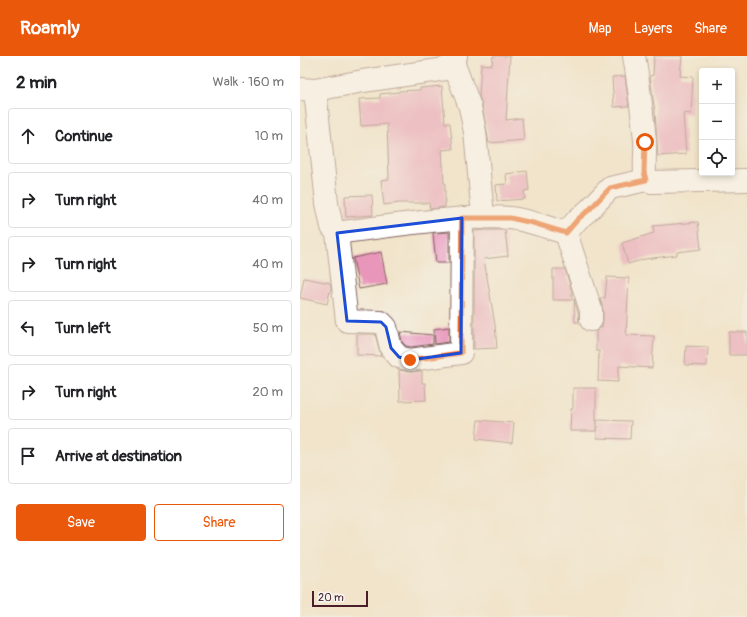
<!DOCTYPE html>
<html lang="en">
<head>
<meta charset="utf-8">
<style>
  :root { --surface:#fff; --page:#f2f2f2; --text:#202124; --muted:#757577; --line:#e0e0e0; --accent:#ea580c }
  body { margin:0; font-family:Pangolin,sans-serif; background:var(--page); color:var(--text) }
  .controls { position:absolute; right:12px; top:12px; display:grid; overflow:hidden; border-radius:4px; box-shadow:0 2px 6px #0003 }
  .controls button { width:36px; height:36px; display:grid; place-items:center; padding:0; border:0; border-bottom:1px solid var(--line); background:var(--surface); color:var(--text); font:20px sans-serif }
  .scale { position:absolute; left:12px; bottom:10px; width:56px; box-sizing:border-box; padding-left:4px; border:2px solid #4a1f2b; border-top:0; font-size:11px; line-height:14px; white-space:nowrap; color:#4a1f2b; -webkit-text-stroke:3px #f6f6f2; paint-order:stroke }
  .stop { position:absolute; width:12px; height:12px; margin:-9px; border:3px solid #ea580c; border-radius:50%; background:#fff }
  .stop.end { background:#ea580c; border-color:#fff; box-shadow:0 1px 4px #0008 }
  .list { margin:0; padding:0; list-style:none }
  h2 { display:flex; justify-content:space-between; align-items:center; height:52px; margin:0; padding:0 16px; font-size:17px }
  h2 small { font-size:13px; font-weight:400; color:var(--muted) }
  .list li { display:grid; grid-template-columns:26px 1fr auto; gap:12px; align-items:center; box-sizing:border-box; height:56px; margin:0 8px 8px; padding:0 8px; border:1px solid var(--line); border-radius:4px }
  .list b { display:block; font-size:15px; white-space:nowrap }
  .list em { font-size:13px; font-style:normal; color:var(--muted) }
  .actions { display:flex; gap:8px; padding:12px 16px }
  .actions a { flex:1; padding:9px 0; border:1px solid var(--accent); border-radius:4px; text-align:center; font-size:14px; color:var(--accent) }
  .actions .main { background:var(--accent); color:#fff }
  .icon { flex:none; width:22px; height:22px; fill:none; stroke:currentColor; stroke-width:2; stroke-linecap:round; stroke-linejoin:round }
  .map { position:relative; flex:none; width:447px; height:561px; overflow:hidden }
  header { display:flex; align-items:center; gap:24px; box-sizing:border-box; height:56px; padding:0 20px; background:var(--accent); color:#fff }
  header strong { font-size:19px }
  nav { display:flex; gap:22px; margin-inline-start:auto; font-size:14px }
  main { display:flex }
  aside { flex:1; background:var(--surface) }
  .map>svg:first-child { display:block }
  .building { fill:#e996bb }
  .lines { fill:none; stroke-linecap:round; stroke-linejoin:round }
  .minor-casing { stroke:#846463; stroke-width:24 }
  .minor { stroke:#fff; stroke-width:22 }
  .route { stroke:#ea580c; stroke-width:5 }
  .marked { fill:none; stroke:#1d4ed8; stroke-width:3; stroke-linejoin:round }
</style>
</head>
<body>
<header>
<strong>Roamly</strong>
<nav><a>Map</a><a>Layers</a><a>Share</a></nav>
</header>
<main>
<aside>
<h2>2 min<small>Walk · 160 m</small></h2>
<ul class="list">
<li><svg class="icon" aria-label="ahead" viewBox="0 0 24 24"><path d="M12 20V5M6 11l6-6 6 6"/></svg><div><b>Continue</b></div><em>10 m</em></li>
<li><svg class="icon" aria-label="right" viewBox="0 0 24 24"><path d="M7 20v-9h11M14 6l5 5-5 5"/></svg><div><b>Turn right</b></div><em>40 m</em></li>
<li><svg class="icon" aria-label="right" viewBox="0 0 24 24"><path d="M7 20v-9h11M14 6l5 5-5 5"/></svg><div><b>Turn right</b></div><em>40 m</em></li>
<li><svg class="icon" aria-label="left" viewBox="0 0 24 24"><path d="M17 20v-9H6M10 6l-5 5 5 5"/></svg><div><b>Turn left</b></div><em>50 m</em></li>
<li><svg class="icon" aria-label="right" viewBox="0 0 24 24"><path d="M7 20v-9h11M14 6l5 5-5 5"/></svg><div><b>Turn right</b></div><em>20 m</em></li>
<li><svg class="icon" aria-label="arrive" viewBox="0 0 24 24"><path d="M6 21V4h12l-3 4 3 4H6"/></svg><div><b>Arrive at destination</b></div></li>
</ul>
<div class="actions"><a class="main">Save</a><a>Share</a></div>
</aside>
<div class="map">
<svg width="447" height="561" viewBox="0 0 447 561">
  <rect width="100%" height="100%" fill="#f6f6f2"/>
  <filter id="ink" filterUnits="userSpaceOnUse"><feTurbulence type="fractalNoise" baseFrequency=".025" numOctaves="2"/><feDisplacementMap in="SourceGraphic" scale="8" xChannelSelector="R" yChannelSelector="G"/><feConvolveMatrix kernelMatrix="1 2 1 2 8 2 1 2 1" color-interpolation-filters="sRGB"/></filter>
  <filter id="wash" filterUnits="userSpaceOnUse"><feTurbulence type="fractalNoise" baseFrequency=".012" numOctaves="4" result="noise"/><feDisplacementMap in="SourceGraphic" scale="16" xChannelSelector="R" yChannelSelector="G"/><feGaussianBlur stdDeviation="0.9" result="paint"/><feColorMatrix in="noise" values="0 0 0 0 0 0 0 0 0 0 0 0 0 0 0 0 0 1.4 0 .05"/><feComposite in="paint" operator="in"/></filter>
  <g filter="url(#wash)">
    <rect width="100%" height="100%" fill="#f1e4cb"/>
    <g id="blocks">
      <path class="building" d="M193,0H210L206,64L222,62L224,84L189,87L182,49L179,40L181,8L192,9Z
        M354,0H382L380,20L393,21L391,58L383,57L386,98L358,100L355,56L350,20L353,19Z
        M325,20L329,50L314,51L312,21Z
        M142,30L145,67H150L153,93L142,94L144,127H145V151L130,153L129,147H99L84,149L81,124L89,123L87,68L61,70L59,43L80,42V38L99,36V35L120,34V32Z
        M227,115L229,134L224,135L225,143L197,145L196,129L207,128L206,118Z
        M72,139L73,159L46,161L45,140Z
        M398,166L401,193L377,196V199L345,203L328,208L322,187L354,177L353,170Z
        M185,174H205L208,200L184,203L195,269L197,292L174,293V175Z
        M149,176V207H136L133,177Z
        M81,196L87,228L59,233L53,202Z
        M253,213H265L272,236V244H253Z
        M307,221L329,222L326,279L354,280L352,312L319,310L318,326L298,325L299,295H296V275L302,271L303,264V254L300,242H305Z
        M4,222L30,227L31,231L27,248L0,242Z
        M274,243L278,256L279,266H275Z
        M149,271V286L135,288L134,273Z
        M100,276L133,279V288L111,291L106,290L102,286Z
        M429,276H447V299H429Z
        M57,278H75L81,300L57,299Z
        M386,290L408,291L407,310L385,309Z
        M99,314L111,316L122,315V327H125L126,344L100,345Z
        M273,332H296V375H270L271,353H273Z
        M178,364L214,367L212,387L176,383Z
        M297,364L331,365L330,383L297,382Z"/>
    </g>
  </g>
  <g filter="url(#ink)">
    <use href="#blocks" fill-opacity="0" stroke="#846463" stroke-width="1"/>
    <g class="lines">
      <defs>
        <path id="minor" d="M334,0C339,28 342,56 345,84C346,98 343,111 346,124L352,126L447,124
          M153,6L170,51L175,76L182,149V162
          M0,33L15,34L63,25L146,13L153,6L156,0
          M15,34L27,147L32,171L37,177C72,172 107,167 143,164C165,162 188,160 210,162C229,164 248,172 266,177L278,163L289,154L310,132L346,124
          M37,177L47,265L81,266L86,271L91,292L99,301L110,304L161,297L162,162
          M266,177L291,254V264"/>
      </defs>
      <use href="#minor" class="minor-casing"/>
      <use href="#minor" class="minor"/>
    </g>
  </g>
  <g class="lines" filter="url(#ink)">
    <path class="route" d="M110,304L161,297L162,162H210L233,167L266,177L278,163L289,154L310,132L346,124L344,116L345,86"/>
  </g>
  <path d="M0 0H447V561H0ZM162,162L161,297L110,304L99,301L91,292L86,271L81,266L47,265L37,177Z" fill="#f1e4cb" fill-opacity=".55" fill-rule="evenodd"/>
  <path class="marked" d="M162,162L161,297L110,304L99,301L91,292L86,271L81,266L47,265L37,177Z"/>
</svg>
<div class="controls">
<button>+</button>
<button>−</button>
<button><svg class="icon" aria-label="locate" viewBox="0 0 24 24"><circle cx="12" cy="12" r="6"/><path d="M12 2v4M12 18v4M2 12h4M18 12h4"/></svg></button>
</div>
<div class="scale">20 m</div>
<div class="stop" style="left:345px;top:86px"></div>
<div class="stop end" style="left:110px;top:304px"></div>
</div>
</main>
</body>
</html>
